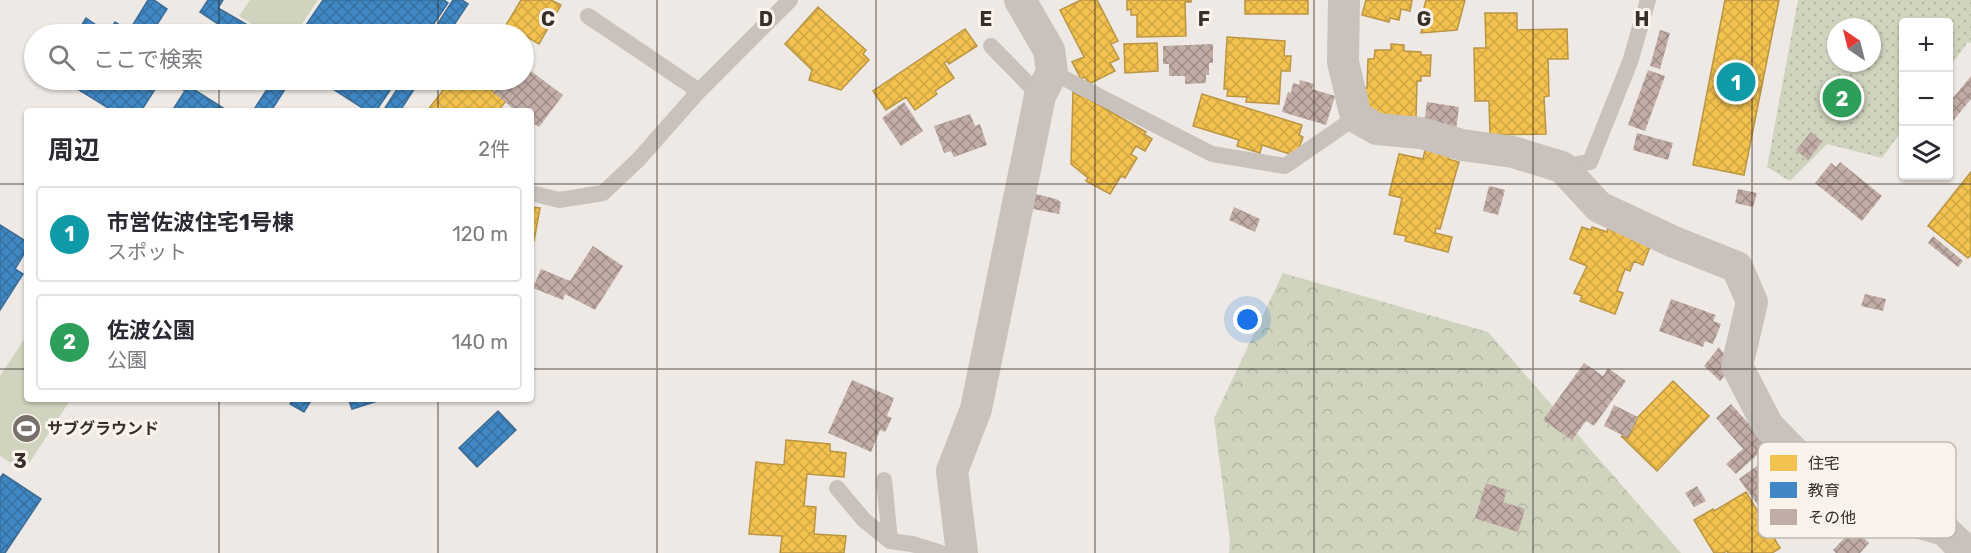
<!DOCTYPE html>
<html lang="ja">
<head>
<meta charset="utf-8">
<style>
  :root { --surface:#fff; --page:#f2f2f3; --text:#2b2b33; --muted:#7c7c81; --line:#e1e1e2; --accent:#78706b }
  body { margin:0; font-family:Rubik,"Noto Sans JP",sans-serif; background:var(--page); color:var(--text) }
  .controls { position:absolute; right:18px; top:18px; display:grid; overflow:hidden; border-radius:6px; box-shadow:0 2px 4px #0004 }
  .controls button { width:54px; height:54px; display:grid; place-items:center; padding:0; border:0; border-bottom:2px solid var(--line); background:var(--surface); color:var(--text); font:30px sans-serif }
  .compass { position:absolute; left:1827px; top:18px; width:54px; height:54px; border-radius:50%; background:var(--surface); box-shadow:0 2px 4px #0004; rotate:325deg }
  .you { position:absolute; left:1248px; top:320px; width:21px; height:21px; margin:-15px; border:4px solid #fff; border-radius:50%; background:#1a73e8; box-shadow:0 0 0 9px #1a73e833 }
  .badge { display:grid; place-items:center; width:39px; height:39px; border-radius:50%; background:var(--accent); color:#fff; font-size:20px; font-weight:700 }
  .pin { position:absolute; translate:-50% -50%; border:3px solid #fff; box-shadow:0 2px 6px #0006 }
  .list { margin:0; padding:0; list-style:none }
  h2 { display:flex; justify-content:space-between; align-items:center; height:78px; margin:0; padding:0 24px; font-size:26px }
  h2 small { font-size:20px; font-weight:400; color:var(--muted) }
  .list li { display:grid; grid-template-columns:39px 1fr auto; gap:18px; align-items:center; box-sizing:border-box; height:96px; margin:0 12px 12px; padding:0 12px; border:2px solid var(--line); border-radius:6px }
  .list b { display:block; font-size:22px; white-space:nowrap }
  .list p { margin:0; font-size:20px; white-space:nowrap; color:var(--muted) }
  .list em { font-size:20px; font-style:normal; color:var(--muted) }
  .icon { flex:none; width:33px; height:33px; fill:none; stroke:currentColor; stroke-width:2; stroke-linecap:round; stroke-linejoin:round }
  .map { position:relative; flex:none; width:1971px; height:553px; overflow:hidden }
  .search { position:absolute; background:var(--surface); box-shadow:0 2px 4px #0004; left:24px; top:24px; width:510px; height:66px; display:flex; align-items:center; gap:15px; box-sizing:border-box; padding:0 21px; border-radius:33px; color:var(--muted); font-size:22px }
  .panel { position:absolute; background:var(--surface); box-shadow:0 2px 4px #0004; left:24px; top:108px; width:510px; height:294px; border-radius:6px }
  .map>svg:first-child { display:block }
  .forest { fill:url(#forest-crowns) }
  .park { fill:url(#park-dots); fill-rule:evenodd }
  .pitch { fill:#d0d4be }
  .homes { fill:url(#homes-cross-hatch); stroke:#ba9543; stroke-width:1.5 }
  .schools { fill:url(#schools-cross-hatch); stroke:#3d6d96; stroke-width:1.5 }
  .building { fill:url(#building-cross-hatch) }
  .lines { fill:none; stroke-linecap:round; stroke-linejoin:round }
  .lane { stroke:#c8c1bc; stroke-width:16 }
  .street { stroke:#c8c1bc; stroke-width:32 }
  .grid { fill:none; stroke:#392f2a; stroke-width:1.5; stroke-opacity:0.55 }
  .labels { text-anchor:middle; dominant-baseline:central; stroke-width:6; stroke-linejoin:round; paint-order:stroke }
  .poi-label { font-size:16px; font-weight:bold; fill:#392f2a; stroke:#faf3ec; text-anchor:start }
  .key { fill:#faf3ec; stroke:#c0b8b2; stroke-width:1.5 }
  .key-label { font-size:16px; fill:#392f2a }
  .grid-label { font-size:20px; text-anchor:middle; font-weight:bold; fill:#392f2a; stroke:#faf3ec; stroke-width:6; stroke-linejoin:round; paint-order:stroke }
</style>
</head>
<body>
<div class="map">
<svg width="1971" height="553" viewBox="0 0 1971 553">
  <defs>
    <pattern id="forest-crowns" width="20" height="18" patternUnits="userSpaceOnUse" patternTransform="scale(1.5)"><rect width="20" height="18" fill="#d0d4be"/><path d="M2 6a3 3 0 1 1 6 0M12 15a3 3 0 1 1 6 0" fill="none" stroke="#b3b6a3"/></pattern>
    <pattern id="park-dots" width="8" height="8" patternUnits="userSpaceOnUse" patternTransform="scale(1.5)"><rect width="8" height="8" fill="#d0d4be"/><path d="M2 2h.1M6 6h.1" fill="none" stroke="#b3b6a3" stroke-width="1.8" stroke-linecap="round"/></pattern>
    <pattern id="homes-cross-hatch" width="8" height="8" patternUnits="userSpaceOnUse" patternTransform="scale(1.5)"><rect width="8" height="8" fill="#f2c14e"/><path d="M0 0l8 8M0 8l8-8" fill="none" stroke="#d0a644"/></pattern>
    <pattern id="schools-cross-hatch" width="8" height="8" patternUnits="userSpaceOnUse" patternTransform="scale(1.5)"><rect width="8" height="8" fill="#3f88c5"/><path d="M0 0l8 8M0 8l8-8" fill="none" stroke="#3670a0"/></pattern>
    <pattern id="building-cross-hatch" width="8" height="8" patternUnits="userSpaceOnUse" patternTransform="scale(1.5)"><rect width="8" height="8" fill="#c1ada6"/><path d="M0 0l8 8M0 8l8-8" fill="none" stroke="#9e8d87"/></pattern>
  </defs>
  <rect width="100%" height="100%" fill="#eee9e4"/>
  <path class="forest" d="M1283,273L1488,332L1681,553H1229L1230,541L1214,418Z"/>
  <path class="park" d="M1798,0H1971V43L1968,42L1949,68L1948,22H1904L1903,129L1882,158L1827,144L1790,181L1767,167ZM1836,27H1872V63H1836Z"/>
  <path class="pitch" d="M250,0H318L295,34H268L239,16Z
    M27,335V399H71L24,471L0,456V376Z"/>
  <path class="homes" d="M521,0H551L561,5L539,44L506,25Z
    M1081,0H1097L1118,41L1111,44L1119,59L1110,63L1115,71L1089,84L1085,77L1081,79L1072,62L1084,57L1060,10Z
    M1127,0H1191V2H1185L1186,36L1137,37V15H1131V9L1127,10Z
    M1245,0H1308V14H1245Z
    M1366,0H1412L1410,11L1401,9L1399,20L1390,18L1389,22L1362,15Z
    M1426,0H1465L1457,30L1421,33L1424,21L1421,20Z
    M1725,0H1779L1744,175L1693,165Z
    M818,7L866,50L863,54L869,60L841,90L809,80L812,70L785,44Z
    M1485,13H1517V30L1567,29L1568,59H1548L1549,96L1544,97L1546,134L1490,135L1489,101H1475L1474,48H1486Z
    M965,29L977,46L949,64L947,61L944,63L954,78L935,91L937,94L915,110L906,97L886,110L873,91Z
    M1227,37L1285,41L1284,56H1291L1290,71H1281L1279,104L1246,102L1247,97L1227,96L1228,89H1224Z
    M1157,43L1158,71L1125,73L1124,44Z
    M1391,44L1404,45V51L1421,52V55H1431L1430,76H1421V81H1417L1416,118L1361,116L1362,87L1367,88L1368,59H1374L1375,50H1391Z
    M451,80H477L506,101L498,111H427Z
    M1073,92L1079,96L1080,94L1146,132L1144,134L1152,139L1145,151L1136,146L1131,154L1137,158L1125,178L1121,176L1110,194L1086,181L1088,178L1071,164Z
    M1202,94L1302,125L1299,135L1303,137L1296,156L1262,145L1260,153L1237,146L1239,140L1193,126Z
    M1425,150L1449,156L1448,159L1459,162L1440,229L1436,228L1435,233L1452,237L1448,252L1405,241L1406,236L1394,234L1402,198L1389,195L1399,154L1423,159Z
    M1971,172V255L1968,258L1928,226Z
    M531,207L540,208L534,241L531,240Z
    M1582,227L1591,230L1592,227L1607,232L1608,228L1651,244L1643,265L1634,261L1630,271L1625,269L1617,291L1623,293L1615,314L1580,301L1582,296L1574,293L1587,266L1570,259Z
    M1673,381L1709,416L1657,471L1621,436L1628,438L1638,417Z
    M786,440L830,444V451L846,453L844,477L807,474L804,506L816,507L814,534L846,536L844,553H780L782,536L749,534L756,462L784,465Z
    M1746,492L1780,548L1772,553H1728L1727,551L1723,553H1714L1694,520L1713,509L1714,511Z"/>
  <path class="schools" d="M148,0H154L167,9L151,34H134L129,31Z
    M208,0H223L218,8L263,34H233L200,12Z
    M323,0H444L448,3L427,34H300Z
    M453,0H462L468,4L448,34H431Z
    M86,18L108,33L115,22L134,34H76Z
    M63,80H161L141,111H113Z
    M168,80H198L193,89L188,86L185,91Z
    M273,80H291L271,111H253Z
    M319,80H397L376,111H367Z
    M403,80H420L400,111H383Z
    M188,86L193,89L228,111H172Z
    M0,225L27,242V249L15,269L23,274L0,310Z
    M293,399H312L304,412L290,404Z
    M356,399H384L352,409L349,401Z
    M498,411L516,430L477,467L459,448Z
    M3,474L41,499L5,553H0V478Z"/>
  <path class="building" d="M1660,30L1670,33L1660,69L1650,66Z
    M1213,44V63H1209V75H1206V83L1185,84V76H1169V64H1163V46Z
    M524,66L563,95L539,127L531,122V111H516L493,92L497,88L486,80L483,84L477,80H524Z
    M1648,70L1665,76L1645,131L1628,125Z
    M1971,76V99L1948,127V104Z
    M1300,80L1314,84L1312,89L1335,96L1326,125L1282,112L1288,92L1291,93L1293,83L1299,85Z
    M904,102L923,131L901,146L882,118Z
    M1427,102L1459,107L1456,130L1424,125Z
    M970,114L975,126L980,124L987,145L954,157L951,151L944,153L934,126Z
    M1811,132L1822,142L1808,160L1796,150Z
    M1637,133L1673,143L1668,160L1633,150Z
    M1840,162L1882,196L1862,221L1815,183L1831,163L1836,167Z
    M1489,186L1505,190L1498,215L1483,211Z
    M1738,189L1757,193L1753,207L1735,203Z
    M1036,194L1056,199L1061,202L1059,214L1033,209Z
    M1234,207L1260,219L1255,232L1229,220Z
    M1933,236L1963,261L1958,267L1928,243Z
    M593,246L623,266L595,310L565,294L563,300L533,288L541,269L570,281Z
    M1865,294L1886,299L1883,311L1861,306Z
    M1671,299L1716,315L1713,321L1721,324L1713,344L1705,341L1703,347L1659,331Z
    M1719,347L1733,366L1720,381L1704,366Z
    M1584,363L1603,376L1608,368L1626,381L1594,426L1586,421L1572,440L1543,420Z
    M852,380L894,398L887,416L892,418L885,432L880,430L871,452L828,433Z
    M1731,404L1768,445L1736,474L1726,464L1743,449L1716,418Z
    M1614,405L1638,417L1628,438L1604,426Z
    M1772,455L1795,486L1762,511L1739,479Z
    M1486,483L1507,490L1503,502L1525,509L1518,532L1475,518Z
    M1697,486L1706,501L1694,507L1685,493Z
    M1854,528L1869,543L1860,553H1836L1833,550Z"/>
  <g class="lines">
    <path class="lane" d="M588,16L699,91
      M991,46L1040,96
      M1052,72L1212,154L1285,166L1356,117
      M1562,167L1590,162L1630,62L1648,0
      M531,193L559,200L603,193L638,160L699,91L790,0
      M884,480L890,541
      M837,488L864,520L890,541L912,544L941,553"/>
    <path class="street" d="M1344,0L1343,62L1356,117L1377,129L1421,133L1462,145L1513,152L1562,167L1599,207L1674,242L1737,267L1752,302L1737,366L1768,426L1815,474L1892,515L1944,530L1968,553
      M962,553L952,471L976,409L1040,96L1052,72L1049,50L1020,0"/>
  </g>
  <path class="grid" d="M219,0V34M438,0V34M657,0V553M876,0V553M1095,0V553M1314,0V553M1533,0V553M1752,0V553M219,80V111M438,80V111M0,184H27M531,184H1971M0,369H27M531,369H1971M219,399V553M438,399V553"/>
  <defs>
    <symbol id="stadium-disc" viewBox="-11 -11 22 22"><circle r="9.5" fill="#78706b" stroke="#faf3ec"/><path d="M0-5a6.5 5 0 1 0 0 10a6.5 5 0 1 0 0-10ZM-3.5-1.8h7v3.6h-7Z" fill="#fff"/></symbol>
  </defs>
  <g fill-rule="evenodd">
    <use href="#stadium-disc" x="10" y="412" width="33" height="33"/>
  </g>
  <g class="labels">
    <g class="poi-label">
      <text x="47" y="428">サブグラウンド</text>
    </g>
  </g>
  <rect x="1758" y="442" width="198" height="96" rx="9" class="key"/>
  <rect x="1770" y="455" width="27" height="16" fill="#f2c14e"/>
  <rect x="1770" y="482" width="27" height="16" fill="#3f88c5"/>
  <rect x="1770" y="509" width="27" height="16" fill="#c1ada6"/>
  <g class="key-label">
    <text x="1808" y="469">住宅</text>
    <text x="1808" y="496">教育</text>
    <text x="1808" y="523">その他</text>
  </g>
  <g class="grid-label">
    <text x="548" y="26">C</text>
    <text x="766" y="26">D</text>
    <text x="986" y="26">E</text>
    <text x="1204" y="26">F</text>
    <text x="1424" y="26">G</text>
    <text x="1642" y="26">H</text>
    <text x="20" y="468">3</text>
  </g>
</svg>
<div class="controls">
<button>+</button>
<button>−</button>
<button><svg class="icon" aria-label="layers" viewBox="0 0 24 24"><path d="M12 4l9 5-9 5-9-5zM3 14l9 5 9-5"/></svg></button>
</div>
<svg class="compass" viewBox="-18 -18 36 36"><path d="M0-13l5 13h-10z" fill="#e53935"/><path d="M0 13l5-13h-10z" fill="#7c7c81"/></svg>
<div class="you"></div>
<div class="pin badge" style="left:1736px;top:82px;background:#0f9aa8">1</div>
<div class="pin badge" style="left:1842px;top:98px;background:#2e9e5b">2</div>
<div class="search"><svg class="icon" aria-label="search" viewBox="0 0 24 24"><circle cx="10" cy="10" r="6"/><path d="M15 15l6 6"/></svg>ここで検索</div>
<section class="panel">
<h2>周辺<small>2件</small></h2>
<ul class="list">
<li><span class="badge" style="background:#0f9aa8">1</span><div><b>市営佐波住宅1号棟</b><p>スポット</p></div><em>120 m</em></li>
<li><span class="badge" style="background:#2e9e5b">2</span><div><b>佐波公園</b><p>公園</p></div><em>140 m</em></li>
</ul>
</section>
</div>
</body>
</html>
